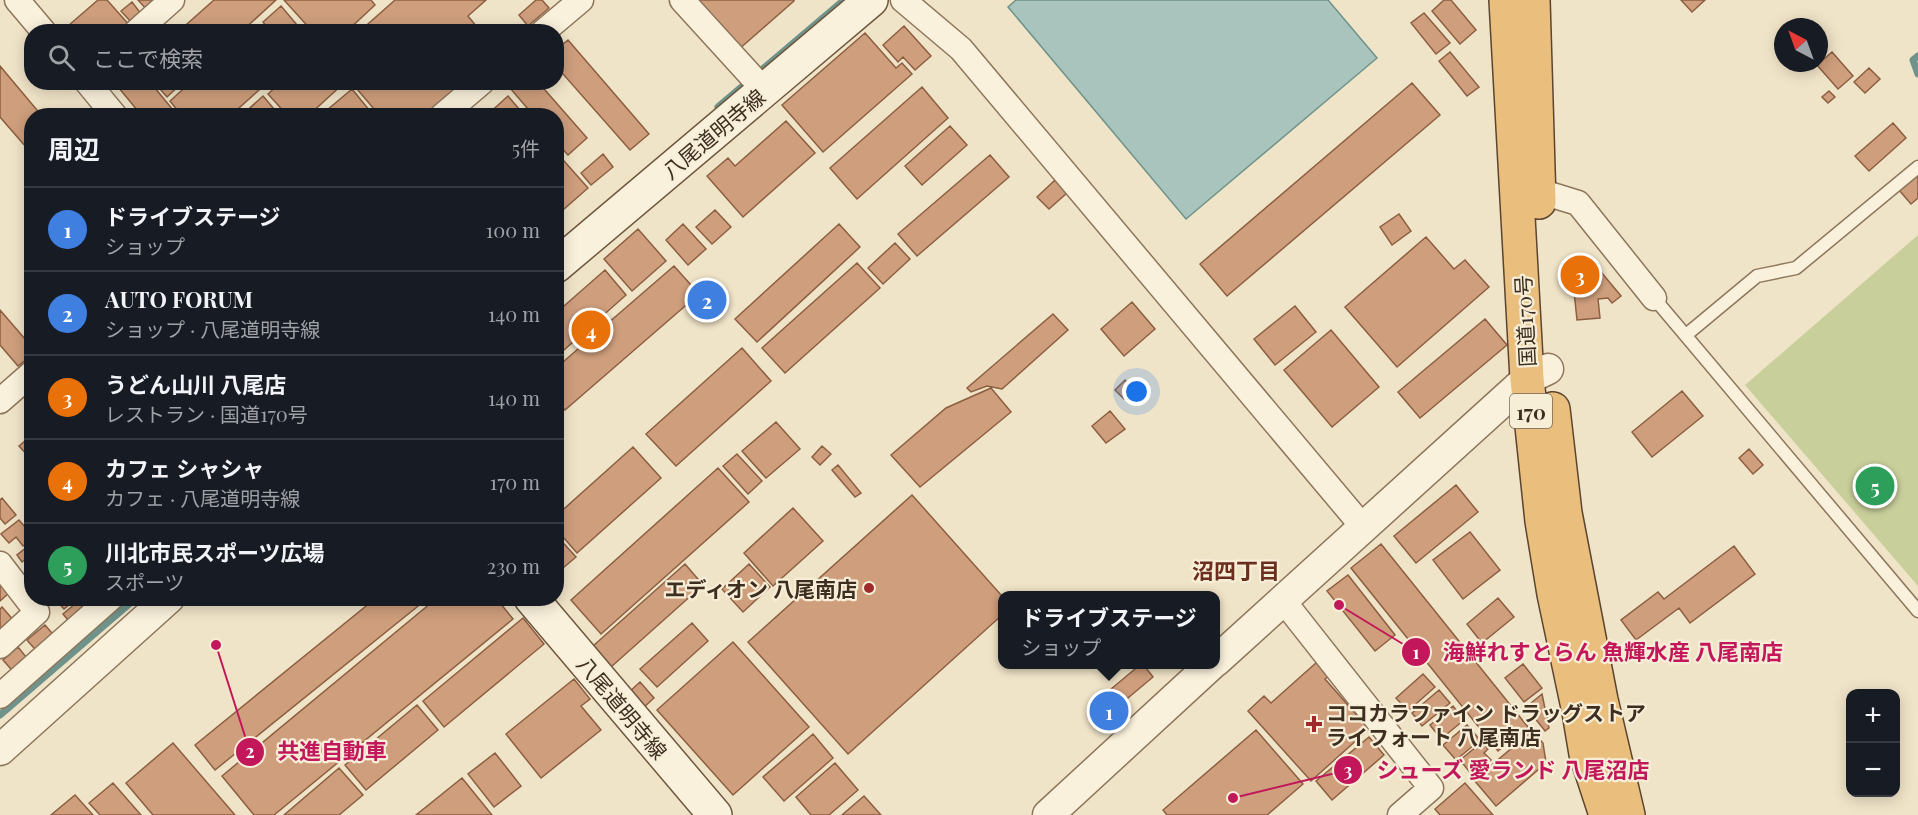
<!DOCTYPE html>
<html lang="ja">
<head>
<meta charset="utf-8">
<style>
  :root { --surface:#171b24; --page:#242831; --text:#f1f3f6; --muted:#9ea1a6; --line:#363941; --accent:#cc999b }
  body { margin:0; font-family:"Playfair Display","Noto Sans JP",serif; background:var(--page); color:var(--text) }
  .controls { position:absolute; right:18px; bottom:18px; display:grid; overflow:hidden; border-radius:12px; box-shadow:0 3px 15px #0003 }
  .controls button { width:54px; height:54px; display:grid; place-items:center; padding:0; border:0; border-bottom:2px solid var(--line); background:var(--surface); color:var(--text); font:30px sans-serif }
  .compass { position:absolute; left:1774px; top:18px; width:54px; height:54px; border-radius:50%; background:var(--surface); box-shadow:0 3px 15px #0003; rotate:319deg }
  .you { position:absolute; left:1137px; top:392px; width:21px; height:21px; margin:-15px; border:4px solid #fff; border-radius:50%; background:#1a73e8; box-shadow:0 0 0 9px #1a73e833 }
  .badge { display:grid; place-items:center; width:39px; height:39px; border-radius:50%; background:var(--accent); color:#fff; font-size:20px; font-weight:700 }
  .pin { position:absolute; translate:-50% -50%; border:3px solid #fff; box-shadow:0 2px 6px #0006 }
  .popup { position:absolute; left:998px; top:591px; width:222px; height:78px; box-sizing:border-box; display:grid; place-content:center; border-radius:12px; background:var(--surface); filter:drop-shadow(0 2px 4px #0005); font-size:20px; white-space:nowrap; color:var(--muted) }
  .popup b { font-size:22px; color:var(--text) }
  .popup::after { content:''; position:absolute; left:50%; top:100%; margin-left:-12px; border:12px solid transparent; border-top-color:var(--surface) }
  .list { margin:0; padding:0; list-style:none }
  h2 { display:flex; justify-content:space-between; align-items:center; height:78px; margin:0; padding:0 24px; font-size:26px }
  h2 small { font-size:20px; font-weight:400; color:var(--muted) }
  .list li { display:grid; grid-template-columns:39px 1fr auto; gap:18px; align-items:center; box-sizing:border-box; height:84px; padding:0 24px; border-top:2px solid var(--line) }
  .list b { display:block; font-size:22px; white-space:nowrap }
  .list p { margin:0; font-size:20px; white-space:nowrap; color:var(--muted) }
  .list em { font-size:20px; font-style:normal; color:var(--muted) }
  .icon { flex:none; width:33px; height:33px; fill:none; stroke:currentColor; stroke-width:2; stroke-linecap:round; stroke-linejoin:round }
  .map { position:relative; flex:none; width:1918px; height:815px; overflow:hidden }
  .search { position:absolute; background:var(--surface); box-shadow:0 3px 15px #0003; left:24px; top:24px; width:540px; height:66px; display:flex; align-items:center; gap:15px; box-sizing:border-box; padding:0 21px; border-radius:24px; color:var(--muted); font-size:22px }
  .panel { position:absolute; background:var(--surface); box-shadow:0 3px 15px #0003; left:24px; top:108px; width:540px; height:498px; border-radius:24px }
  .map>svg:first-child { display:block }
  .green { fill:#c9cf9b }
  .water { fill:#a9c4bc; stroke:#6f938a; stroke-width:1.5 }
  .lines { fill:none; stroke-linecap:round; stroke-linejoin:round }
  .stream { stroke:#6f938a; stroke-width:7 }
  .building { fill:#cf9f7d; stroke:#8d5f41; stroke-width:1.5 }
  .service-casing { stroke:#8d765c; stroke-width:15 }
  .minor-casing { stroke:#8d765c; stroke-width:27 }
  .tertiary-casing { stroke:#8d765c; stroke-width:33 }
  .secondary-casing { stroke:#6f573f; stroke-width:36 }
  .trunk-casing { stroke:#5b4430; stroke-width:36 }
  .service { stroke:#faf1dc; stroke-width:12 }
  .minor { stroke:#faf1dc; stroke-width:24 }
  .tertiary { stroke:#faf1dc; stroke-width:30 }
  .secondary { stroke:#faf1dc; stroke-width:33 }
  .trunk { stroke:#eabe7c; stroke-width:33 }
  .poi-dot { fill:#9e2a2b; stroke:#f7eed8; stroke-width:2 }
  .labels { text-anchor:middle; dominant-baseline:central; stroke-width:4.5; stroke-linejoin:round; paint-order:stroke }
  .shield { fill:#f7eed8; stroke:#756857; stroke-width:1.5 }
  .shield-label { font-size:20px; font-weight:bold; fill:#3d2e20 }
  .street-label { font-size:21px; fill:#3d2e20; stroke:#f7eed8 }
  .poi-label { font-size:21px; font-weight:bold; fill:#3d2e20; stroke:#f7eed8; text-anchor:end }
  .neighbourhood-label { font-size:22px; font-weight:bold; fill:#6b2e1e; stroke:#f7eed8 }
  .leader { fill:none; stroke:#c2185b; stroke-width:2 }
  .callout-dot { fill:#c2185b; stroke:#f7eed8; stroke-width:2 }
  .mark-label { font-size:18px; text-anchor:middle; font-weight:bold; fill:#fff }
  .callout-label { font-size:22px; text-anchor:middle; font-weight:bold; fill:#c2185b; stroke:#f7eed8; stroke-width:4.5; stroke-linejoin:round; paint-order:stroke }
</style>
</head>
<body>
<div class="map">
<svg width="1918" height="815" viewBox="0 0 1918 815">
  <rect width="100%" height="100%" fill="#f0e4c8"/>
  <path class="green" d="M1918,235V586L1745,385Z"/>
  <path class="water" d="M1016,0H1328L1377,58L1186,219L1008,7Z"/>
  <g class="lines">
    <path class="stream" d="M1918,56L1913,60L1918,74
      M718,107L844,0
      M0,715L136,598"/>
  </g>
  <path class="building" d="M98,0H107L131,27L126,32H74L69,25Z
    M138,0H163L149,12Z
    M214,0H276L241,32H178Z
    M284,0H371L375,5L346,32H313Z
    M395,0H486L468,16L481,32H359Z
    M536,0H542L549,8L528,26L519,15Z
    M694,0H794V1L738,50Z
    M1444,0H1451L1476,30L1460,44L1432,11Z
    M1681,0H1705L1692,12Z
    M132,2L142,15L132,23L121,11Z
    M281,6L303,32H271L263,22Z
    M1424,13L1450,43L1436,54L1411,23Z
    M904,26L931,56L915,70L903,57L898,62L883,45Z
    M865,33L896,68L902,63L912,74L823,152L782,105Z
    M568,40L649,134L630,150L556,66V50Z
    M1450,52L1479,87L1467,96L1439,61Z
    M1832,52L1853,76L1838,89L1817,65Z
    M0,66L42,116H32V143L26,147L0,117Z
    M1869,68L1880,79L1865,93L1854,82Z
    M114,82H150L178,116H142Z
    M154,82H183L167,97Z
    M191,82H268L230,116H182L170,101Z
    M281,82H345L308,116H288L268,94Z
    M351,82H464L426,116H380Z
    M516,82H538L587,138L568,155L556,142V116H534L510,88Z
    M1412,83L1440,115L1227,296L1200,264Z
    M922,87L948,118L857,199L830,168Z
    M352,89L374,116H320Z
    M1829,91L1835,97L1828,103L1822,97Z
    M263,96L280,116H241Z
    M508,96L525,116H486Z
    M786,121L815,153L743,217L707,176L728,158L735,166Z
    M1893,123L1906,138L1869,171L1855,156Z
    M950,126L967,145L922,185L905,166Z
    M556,152L588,188L556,216Z
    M603,154L613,167L591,185L581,173Z
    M990,155L1009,177L917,256L898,234Z
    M1918,174V198L1911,204L1899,190Z
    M1055,180L1067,193L1049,209L1037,197Z
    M715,210L731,227L712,244L696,227Z
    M1399,214L1411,231L1392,245L1380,227Z
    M683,224L706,249L688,265L666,240Z
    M839,224L860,247L757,342L735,319Z
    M638,229L666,261L632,291L604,259Z
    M1426,237L1454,269L1465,260L1489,287L1397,367L1345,307Z
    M895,243L910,259L883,284L868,268Z
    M1591,260L1621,296L1612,303L1608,298L1598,299L1600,318L1577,320L1571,262Z
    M857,263L880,288L785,373L762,348Z
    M674,266L699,294L565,410L556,400V368Z
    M605,270L626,295L556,357V313Z
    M1132,302L1155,329L1124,356L1101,329Z
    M1295,306L1316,332L1275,365L1254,339Z
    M0,310L32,347V355L18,366L0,345Z
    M1053,314L1068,330L1002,389L987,386L971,392L967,388Z
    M1485,319L1507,345L1420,418L1398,392Z
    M1331,330L1379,387L1332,427L1284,370Z
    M742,348L771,381L676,466L646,434Z
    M1125,380L1134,390L1124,399L1115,390Z
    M991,388L1011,412L920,487L891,455L946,408Z
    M1682,391L1703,416L1652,457L1632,432Z
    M1110,411L1125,429L1106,443L1092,426Z
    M776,422L800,449L766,478L742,451Z
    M32,435V460L19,446Z
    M822,446L831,454L820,465L812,457Z
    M633,447L661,478L577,553L556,529V516Z
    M1749,449L1763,465L1753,474L1739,458Z
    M737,454L762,481L748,494L723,466Z
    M838,465L861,493L855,497L832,470Z
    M718,468L749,502L601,634L571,600Z
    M1456,485L1478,512L1416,563L1394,536Z
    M912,495L1002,596V615L848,754L748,642Z
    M2,498L16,515L5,524L0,518V500Z
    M793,508L823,541L773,586L744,553Z
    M19,520L32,535V539L23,546L16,537L9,543L1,534Z
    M1470,532L1500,570L1463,599L1433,560Z
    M556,535L576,557L556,574Z
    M32,543V563L27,558L22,562L17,555Z
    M1381,544L1528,727L1498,751L1351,568Z
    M1734,546L1755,574L1690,623L1679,608L1636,640L1621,620L1658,592L1664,599Z
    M685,564L703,585L611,667L593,646Z
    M749,564L770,587L743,612L722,589Z
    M1348,575L1395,635L1375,651L1327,591Z
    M0,583L9,593L0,601Z
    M54,598H77L64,609Z
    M82,598H84L93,610L73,626L63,614Z
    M376,598H428L215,770L195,745Z
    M437,598H496L513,619L274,815H254L222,776Z
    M1498,598L1514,617L1482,643L1467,624Z
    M2,607L15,622L0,634V609Z
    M523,618L544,644L444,727L423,701Z
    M692,623L708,641L657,687L640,669Z
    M45,625L57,639L40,655L27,640Z
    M733,642L809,727L733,795L657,710Z
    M18,647L26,657L32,651L38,658L17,676L3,660Z
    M1317,662L1329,676L1325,679L1369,729L1311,781L1248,711L1264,696L1271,703Z
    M1141,664H1143L1153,677L1116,708L1105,694Z
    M1523,664L1542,688L1524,702L1505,678Z
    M1423,674L1435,687L1408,711L1396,698Z
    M574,679L590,699L581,706L601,730L541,778L506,734Z
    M640,682L654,698L642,709L627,694Z
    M1439,690L1450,703L1422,726L1412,713Z
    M1542,694L1549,728L1545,731L1526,707Z
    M417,705L438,730L366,790L345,765Z
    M1453,706L1464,720L1441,739L1430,725Z
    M1467,725L1480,740L1456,760L1443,745Z
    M1256,730L1303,784L1267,815H1167L1163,810Z
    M1532,731L1543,743L1546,763L1496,806L1474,780Z
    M813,734L833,758L784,801L763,777Z
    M1369,737L1384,755L1332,800L1316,781Z
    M1482,742L1488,749L1484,753L1491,760L1472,775L1460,760Z
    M173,743L235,815H153L126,783Z
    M495,753L521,786L494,807L468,774Z
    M835,763L858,790L829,815H811L796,797Z
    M339,768L363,795L339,815H284Z
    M462,778L492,815H416Z
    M113,783L141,815H100L89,803Z
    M1465,783L1493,815H1440L1435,809Z
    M75,795L93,815H51Z
    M864,796L881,815H842Z"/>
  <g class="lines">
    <defs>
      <path id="service" d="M1654,298L1918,611
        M1686,335L1757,276L1796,268L1918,167"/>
      <path id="minor" d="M17,0L44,32
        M682,0L764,90
        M903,0L961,49L1363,527
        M136,32L172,0
        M543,32L581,0
        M87,82L115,116
        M442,116L482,82
        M1539,191L1578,203L1654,298
        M0,401L32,373
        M0,564L37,612L0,646
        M1282,599L1431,788L1400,815
        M0,696L111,598"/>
      <path id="tertiary" d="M1216,661L1527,379L1548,369
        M0,750L169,598
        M1048,815L1212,664"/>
      <path id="secondary" d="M556,266L871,0
        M531,598L715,815"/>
      <path id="trunk" d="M1506,0L1527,379L1542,521L1554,594L1579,712L1586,754L1606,815
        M1533,0L1539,202
        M1553,409L1565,513L1601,700L1628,815"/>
    </defs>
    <use href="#service" class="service-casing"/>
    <use href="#minor" class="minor-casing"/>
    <use href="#tertiary" class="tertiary-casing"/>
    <use href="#secondary" class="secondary-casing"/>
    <use href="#trunk" class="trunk-casing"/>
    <use href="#service" class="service"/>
    <use href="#minor" class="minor"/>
    <use href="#tertiary" class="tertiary"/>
    <use href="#secondary" class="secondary"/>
    <use href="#trunk" class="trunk"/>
  </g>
  <g class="poi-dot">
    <circle cx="869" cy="588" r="6"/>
    <path d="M1311 715h6v6h6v6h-6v6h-6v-6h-6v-6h6z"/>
  </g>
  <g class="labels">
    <rect class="shield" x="1510" y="394" width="42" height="34" rx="4.5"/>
    <g class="shield-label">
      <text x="1531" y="411">170</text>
    </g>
    <g class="street-label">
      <text transform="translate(713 133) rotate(-40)">八尾道明寺線</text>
      <text transform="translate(1524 321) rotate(-93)">国道170号</text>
      <text transform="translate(623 707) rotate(50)">八尾道明寺線</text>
    </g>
    <g class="poi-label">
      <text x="857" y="588">エディオン 八尾南店</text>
      <text x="1326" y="712" text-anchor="start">ココカラファイン ドラッグストア<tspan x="1326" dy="24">ライフォート 八尾南店</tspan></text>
    </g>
    <g class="neighbourhood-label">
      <text x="1236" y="570">沼四丁目</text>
    </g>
  </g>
  <path class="leader" d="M1339 605L1416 652M216 645L250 752M1233 798L1348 770"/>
  <g class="callout-dot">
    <circle cx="1339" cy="605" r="6"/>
    <circle cx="216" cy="645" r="6"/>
    <circle cx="1233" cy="798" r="6"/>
    <circle cx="1416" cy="652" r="15"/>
    <circle cx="250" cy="752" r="15"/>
    <circle cx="1348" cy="770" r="15"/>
  </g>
  <g class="mark-label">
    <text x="1416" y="659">1</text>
    <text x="250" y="758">2</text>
    <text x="1348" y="777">3</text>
  </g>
  <g class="callout-label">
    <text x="1613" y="660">海鮮れすとらん 魚輝水産 八尾南店</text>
    <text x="332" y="759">共進自動車</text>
    <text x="1513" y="778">シューズ 愛ランド 八尾沼店</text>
  </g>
</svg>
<div class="controls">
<button>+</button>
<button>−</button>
</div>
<svg class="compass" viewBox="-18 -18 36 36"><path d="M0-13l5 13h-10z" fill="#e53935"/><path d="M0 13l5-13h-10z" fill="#9ea1a6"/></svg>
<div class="you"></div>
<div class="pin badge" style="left:1109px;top:711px;background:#3f7fe0">1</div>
<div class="popup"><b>ドライブステージ</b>ショップ</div>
<div class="pin badge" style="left:707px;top:300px;background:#3f7fe0">2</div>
<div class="pin badge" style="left:1580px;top:275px;background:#e8710a">3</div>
<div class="pin badge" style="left:591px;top:330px;background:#e8710a">4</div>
<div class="pin badge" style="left:1875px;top:486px;background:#2e9e5b">5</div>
<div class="search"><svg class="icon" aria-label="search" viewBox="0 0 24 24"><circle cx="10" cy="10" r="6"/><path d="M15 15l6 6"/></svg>ここで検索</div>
<section class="panel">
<h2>周辺<small>5件</small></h2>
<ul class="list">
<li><span class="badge" style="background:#3f7fe0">1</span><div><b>ドライブステージ</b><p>ショップ</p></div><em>100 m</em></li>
<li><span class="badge" style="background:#3f7fe0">2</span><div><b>AUTO FORUM</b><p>ショップ · 八尾道明寺線</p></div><em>140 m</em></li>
<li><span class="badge" style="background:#e8710a">3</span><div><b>うどん山川 八尾店</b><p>レストラン · 国道170号</p></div><em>140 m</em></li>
<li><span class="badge" style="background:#e8710a">4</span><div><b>カフェ シャシャ</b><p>カフェ · 八尾道明寺線</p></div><em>170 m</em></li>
<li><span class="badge" style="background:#2e9e5b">5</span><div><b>川北市民スポーツ広場</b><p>スポーツ</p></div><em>230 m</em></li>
</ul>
</section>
</div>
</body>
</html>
